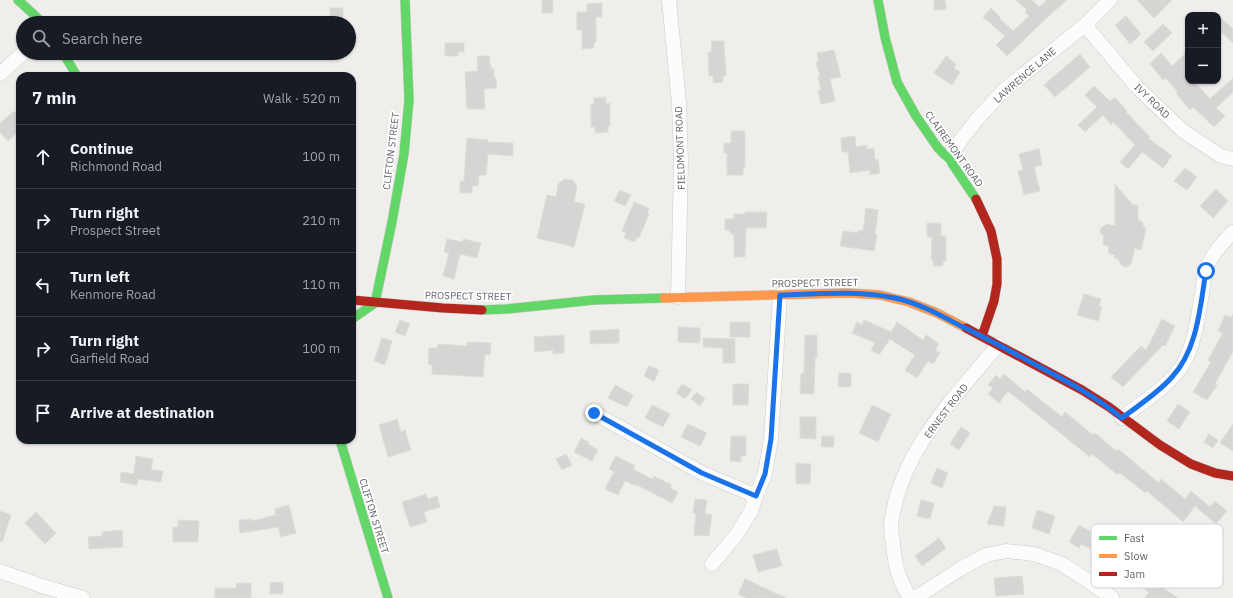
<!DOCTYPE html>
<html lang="en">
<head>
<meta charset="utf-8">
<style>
  :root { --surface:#171b24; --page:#242831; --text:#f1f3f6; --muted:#9ea1a6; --line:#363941 }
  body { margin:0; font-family:"IBM Plex Sans",sans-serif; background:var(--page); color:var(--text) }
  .controls { position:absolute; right:12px; top:12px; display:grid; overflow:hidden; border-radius:8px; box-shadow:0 1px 3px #0004 }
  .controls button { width:36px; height:36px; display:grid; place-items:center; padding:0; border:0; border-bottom:1px solid var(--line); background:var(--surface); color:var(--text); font:20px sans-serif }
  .stop { position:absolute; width:12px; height:12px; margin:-9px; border:3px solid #1a73e8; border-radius:50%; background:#fff }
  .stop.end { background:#1a73e8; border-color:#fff; box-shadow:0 1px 4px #0008 }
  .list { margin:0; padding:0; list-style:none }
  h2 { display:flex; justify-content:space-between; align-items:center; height:52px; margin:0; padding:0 16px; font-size:17px }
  h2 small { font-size:13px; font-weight:400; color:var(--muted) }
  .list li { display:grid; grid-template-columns:26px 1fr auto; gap:12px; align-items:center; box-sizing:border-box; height:64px; padding:0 16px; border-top:1px solid var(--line) }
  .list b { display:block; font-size:15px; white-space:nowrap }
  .list p { margin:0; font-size:13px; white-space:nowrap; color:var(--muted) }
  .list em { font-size:13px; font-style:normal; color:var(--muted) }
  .icon { flex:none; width:22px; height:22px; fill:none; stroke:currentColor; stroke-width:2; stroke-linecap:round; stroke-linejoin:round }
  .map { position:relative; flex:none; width:1233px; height:598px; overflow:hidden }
  .search { position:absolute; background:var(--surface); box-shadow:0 1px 3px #0004; left:16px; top:16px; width:340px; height:44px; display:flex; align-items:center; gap:10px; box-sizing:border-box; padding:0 14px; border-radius:22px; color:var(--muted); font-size:15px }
  .panel { position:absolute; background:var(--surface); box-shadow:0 1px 3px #0004; left:16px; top:72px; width:340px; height:372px; border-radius:12px }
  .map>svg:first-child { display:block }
  .building { fill:#d6d5d3; stroke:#deddd9 }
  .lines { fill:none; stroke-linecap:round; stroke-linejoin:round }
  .street-casing { stroke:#cbcccc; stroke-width:15 }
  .fast-casing { stroke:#cacacb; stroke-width:10 }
  .slow-casing { stroke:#cacacb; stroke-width:10 }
  .jam-casing { stroke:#cacacb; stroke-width:10 }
  .street { stroke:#fdfcfc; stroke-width:14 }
  .fast { stroke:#63d668; stroke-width:9 }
  .slow { stroke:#ff974d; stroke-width:9 }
  .jam { stroke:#b3261e; stroke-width:9 }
  .route { stroke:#1a73e8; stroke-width:5 }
  .labels { text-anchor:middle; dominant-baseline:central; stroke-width:3.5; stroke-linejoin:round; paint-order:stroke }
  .street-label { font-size:10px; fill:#5f6368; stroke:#fff }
  .key { fill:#fff; stroke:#cfd0d2; stroke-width:1 }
  .key-label { font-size:11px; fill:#5f6368 }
</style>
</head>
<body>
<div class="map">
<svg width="1233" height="598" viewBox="0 0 1233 598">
  <rect width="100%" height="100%" fill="#efeeea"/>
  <path class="building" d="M542,0H553V13H542Z
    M934,0H945L946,9L934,10Z
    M1016,0H1032L1039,7L1046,1L1045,0H1067L1054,11L1007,56L996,45L1005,36L983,17L991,8L1000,17L999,18L1013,31L1029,16L1025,12L1027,10Z
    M1137,0H1172L1154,18Z
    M602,3V17H596V42L594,43V48L582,49V30H577V12H587V4Z
    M330,8H343V23H330Z
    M1218,15L1233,29V43L1218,29Z
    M1126,16L1141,34L1130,44L1115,25Z
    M1163,24L1172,33L1153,51L1144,42Z
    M711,41H724L726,76H723V82L713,83V76H709L708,52H712Z
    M445,43H464V52H458V56H445Z
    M834,50L841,77L830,79L835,101L821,104L818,91L821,90L818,77L820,76L816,62H819L817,53Z
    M1188,51V81H1194L1210,99L1233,78V92L1216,108L1225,116L1214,127L1193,107L1190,110L1176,93L1178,92L1165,78L1163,80L1150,64L1161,53L1172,66Z
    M1080,54L1090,67L1055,97L1044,85Z
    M477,56H489L490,65H491V69H494V76L496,79L497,88L484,89L485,109H467L465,72L478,71Z
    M946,56L956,64L954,68L960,72L952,85L934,73Z
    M1094,86L1110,101L1115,97L1127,111L1126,112L1150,137L1148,138L1172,156L1163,168L1142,152L1128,169L1120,162L1135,145L1113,122L1111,125L1103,115L1085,132L1078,125L1097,107L1085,95Z
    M606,97V104L610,103V126H608V132L595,133V127H591V104H594V98Z
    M14,111L20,117V130L8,141L0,132V123Z
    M731,131H745V167H743V175H727V153H724V143H731Z
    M855,136L856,147L867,145V149L874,148L875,160L878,159L880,173L870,175V170L850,173L848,152H842L841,138Z
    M467,138L488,140V142L513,143V156L488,154L486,175H479L478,186H472V193H460V181H464Z
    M1039,149L1042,165L1034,167L1040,191L1024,195L1018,171L1023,170L1019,154Z
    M1185,168L1197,177L1187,190L1174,181Z
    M565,179L573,180L577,187L574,202L585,204L574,247L537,238L547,195L556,197L558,184Z
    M1115,184L1133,205H1138V220L1143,223V227L1146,228L1141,250L1135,248L1131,264L1127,267L1123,266L1121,265L1118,259L1114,258L1115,255L1108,253L1109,246L1103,245L1104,237L1100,232L1101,228L1107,224L1115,226Z
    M1216,189L1228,201L1213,218L1200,206Z
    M620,190L631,195L625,206L614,201Z
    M634,202L649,208L647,213L649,214L639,238L637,237L635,242L624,238L626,232L622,231Z
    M866,208L878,210L875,235H877L874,251L840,246L843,231L858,233V230L863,231Z
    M745,212H767L766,228H746L745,257H734V235L731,233L728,230H725V219H734V214H745Z
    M927,223H941V236H946V261H943V266H933V260H931L932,237H927Z
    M447,239L463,242V239L481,243L477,258L460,254L454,279L443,276L449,253L444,252Z
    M1084,294L1101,299L1099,307H1102L1098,321L1077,315Z
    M1233,314V351L1215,384L1217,385L1207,400L1193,392L1211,362L1208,360L1223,333L1218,331L1225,315L1231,317Z
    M1162,319L1175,326L1165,346L1163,345L1123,387L1111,377L1141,346L1146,350Z
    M400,320L410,324L405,336L395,332Z
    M864,320L891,332L897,322L923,340L926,335L939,344L935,350L940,353L933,364L928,361L917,378L905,370L915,355L890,339L879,355L871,350L875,343L852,333L857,322L862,325Z
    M730,322H750V337H730Z
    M678,327L700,328V343L678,342Z
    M619,329V343L590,344V331Z
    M564,335V353L553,354V350L535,352L534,337Z
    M805,335H817V358H815L814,394H800L801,373H804Z
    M382,338L392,341L385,365L374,361Z
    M703,338L735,339V363H723V348L703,347Z
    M467,342L491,343L490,355H485L483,377L432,374V365L428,364L429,348H437L438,344L467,346Z
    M649,366L659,370L654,381L644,376Z
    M839,373H851V387H838Z
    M1004,374L1025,392L1027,389L1062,417L1065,412L1093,435L1095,433L1116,451L1118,449L1159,483L1161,479L1185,499L1191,491L1210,507L1215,501L1227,511L1216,524L1195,506L1183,522L1147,491L1145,493L1120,473L1118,475L1092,454L1090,457L1008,391L999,403L988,394L993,388L988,385L996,375L1000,379Z
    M682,384L692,390L685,399L676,393Z
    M733,384H749L748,405H733Z
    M615,385L633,395L627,407L608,398Z
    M697,392L705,399L700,406L691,399Z
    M1178,404L1190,412L1179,429L1167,421Z
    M652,405L670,414L663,427L645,418Z
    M872,405L891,414L878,442L859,433Z
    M800,417H816V439L800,438Z
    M397,419L401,432L405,430L411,450L388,457L379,425Z
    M688,424L707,433L700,446L681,437Z
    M1233,424V451L1220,443Z
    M961,427L970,433L959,450L950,444Z
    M1209,434L1218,440L1213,448L1204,442Z
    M731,436H746V456H741V462L730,461Z
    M822,436H834V447H821Z
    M581,438L589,442L588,444L598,450L592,461L574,452Z
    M566,454L572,465L562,470L556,459Z
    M136,456L153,459L151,470L163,471L161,482L138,479L137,485L120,482L121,472L134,474Z
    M616,456L635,466L633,469L652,479L654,476L672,485L670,488L678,492L672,503L637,485L636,486L625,481L618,495L605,489L614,472L609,469Z
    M796,463L811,464L810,484H796Z
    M937,468L948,473L942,488L931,483Z
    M426,494L428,499L437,496L440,507L424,512L427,522L410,527L402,502Z
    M695,499L707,500L705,514H712L709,536L694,535L696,513H693Z
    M921,500L934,503L930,519L917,516Z
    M289,505L296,533L281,537L278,527L267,529L240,533L239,520L252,519V521L276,515L275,509Z
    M994,506L1006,507L1004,526L987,524Z
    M1037,510L1055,516L1049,534L1032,528Z
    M0,511L11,515L2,542H0Z
    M36,512L56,533L45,544L25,523Z
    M178,520L199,521L198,542H173V527H178Z
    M1079,525L1098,536L1091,549L1081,544L1079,548L1069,542Z
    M122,530L123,547L89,549L88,537L102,536V532Z
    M939,538L946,548L922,566L915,556Z
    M777,549L782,566L758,572L753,555Z
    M1122,557L1143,571L1141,573L1178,598H1145L1149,592L1114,569Z
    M1022,576L1024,594L996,596L994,578Z
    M745,579L786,598H747L738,594Z
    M283,582V594H270V583Z
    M237,583H251V598H215V588H236Z"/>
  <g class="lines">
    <defs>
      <path id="street" d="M669,0L679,103L681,162L678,297
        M1085,25L1137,87L1183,131L1221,156L1233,159
        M0,74L23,53
        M949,159L960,141L978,118L1004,90L1085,25L1110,0
        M594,413L702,473L756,496
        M1122,418C1141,403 1169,386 1182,366C1195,344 1198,317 1202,293C1203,286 1204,278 1205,272C1209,258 1223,242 1233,232
        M712,564L737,534L751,511L756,496L765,474L771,439L780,295
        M0,571L42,586L83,598
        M910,598C898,578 895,566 893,543C892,538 891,531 891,525C899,453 954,398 998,345
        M913,598L920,595L960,569L986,555L1006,551L1034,554L1062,564L1090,582L1112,598"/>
      <path id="fast" d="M18,0L43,23
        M878,0L885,37L897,82L916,116L938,148L949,159L976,199
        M63,53L77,76
        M375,303L392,222L404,154L409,100L405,0
        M482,310L507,309L594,300L664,298
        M352,319L375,303
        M340,440L388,598"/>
      <path id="slow" d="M664,298L848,293L880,295L909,302L937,313L966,328"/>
      <path id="jam" d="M976,199L991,231L997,259V284L994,301L982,336
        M352,300L443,308L482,310
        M966,328L1082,390L1109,407L1160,445L1191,464L1215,473L1233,476"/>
    </defs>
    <use href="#street" class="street-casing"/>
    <use href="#fast" class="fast-casing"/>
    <use href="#slow" class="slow-casing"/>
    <use href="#jam" class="jam-casing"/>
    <use href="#street" class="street"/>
    <use href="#fast" class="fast"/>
    <use href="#slow" class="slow"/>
    <use href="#jam" class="jam"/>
  </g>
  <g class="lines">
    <path class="route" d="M594,413L702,473L756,496L765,474L771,439L780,295C818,294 857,290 895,298C918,303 938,314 959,325C976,333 993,342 1010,351C1048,372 1088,390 1122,418C1139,405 1158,393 1172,377C1198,349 1200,306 1206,271"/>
  </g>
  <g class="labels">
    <g class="street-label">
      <text transform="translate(1025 75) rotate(-41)">LAWRENCE LANE</text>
      <text transform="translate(1152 101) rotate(44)">IVY ROAD</text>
      <text transform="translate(680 148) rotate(-92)">FIELDMONT ROAD</text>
      <text transform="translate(954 149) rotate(54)">CLAIREMONT ROAD</text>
      <text transform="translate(391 151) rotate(-83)">CLIFTON STREET</text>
      <text transform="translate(815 283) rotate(-1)">PROSPECT STREET</text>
      <text transform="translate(468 296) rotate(1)">PROSPECT STREET</text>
      <text transform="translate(946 411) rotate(-53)">ERNEST ROAD</text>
      <text transform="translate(374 516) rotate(73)">CLIFTON STREET</text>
    </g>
  </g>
  <rect x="1091" y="524" width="132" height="64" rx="6" class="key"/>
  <rect x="1099" y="536" width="18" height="4" fill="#63d668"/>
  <rect x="1099" y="554" width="18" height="4" fill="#ff974d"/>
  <rect x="1099" y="572" width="18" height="4" fill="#b3261e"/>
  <g class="key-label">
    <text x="1124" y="542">Fast</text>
    <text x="1124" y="560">Slow</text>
    <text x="1124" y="578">Jam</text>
  </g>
</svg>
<div class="controls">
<button>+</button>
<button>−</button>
</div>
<div class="stop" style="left:1206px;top:271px"></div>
<div class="stop end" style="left:594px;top:413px"></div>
<div class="search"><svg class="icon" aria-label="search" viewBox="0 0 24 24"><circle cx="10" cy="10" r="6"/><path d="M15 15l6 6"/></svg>Search here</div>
<section class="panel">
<h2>7 min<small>Walk · 520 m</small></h2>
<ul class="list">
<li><svg class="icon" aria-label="ahead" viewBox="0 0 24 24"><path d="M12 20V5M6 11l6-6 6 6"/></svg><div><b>Continue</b><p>Richmond Road</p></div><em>100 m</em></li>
<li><svg class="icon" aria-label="right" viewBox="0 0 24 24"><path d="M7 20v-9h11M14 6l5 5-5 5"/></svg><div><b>Turn right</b><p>Prospect Street</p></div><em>210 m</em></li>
<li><svg class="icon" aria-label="left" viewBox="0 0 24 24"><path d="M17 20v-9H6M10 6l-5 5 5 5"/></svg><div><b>Turn left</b><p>Kenmore Road</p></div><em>110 m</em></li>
<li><svg class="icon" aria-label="right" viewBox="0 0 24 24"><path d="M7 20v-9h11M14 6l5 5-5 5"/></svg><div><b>Turn right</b><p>Garfield Road</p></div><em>100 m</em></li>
<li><svg class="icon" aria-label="arrive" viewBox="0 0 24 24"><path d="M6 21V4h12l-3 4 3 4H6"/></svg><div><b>Arrive at destination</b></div></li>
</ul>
</section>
</div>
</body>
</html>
